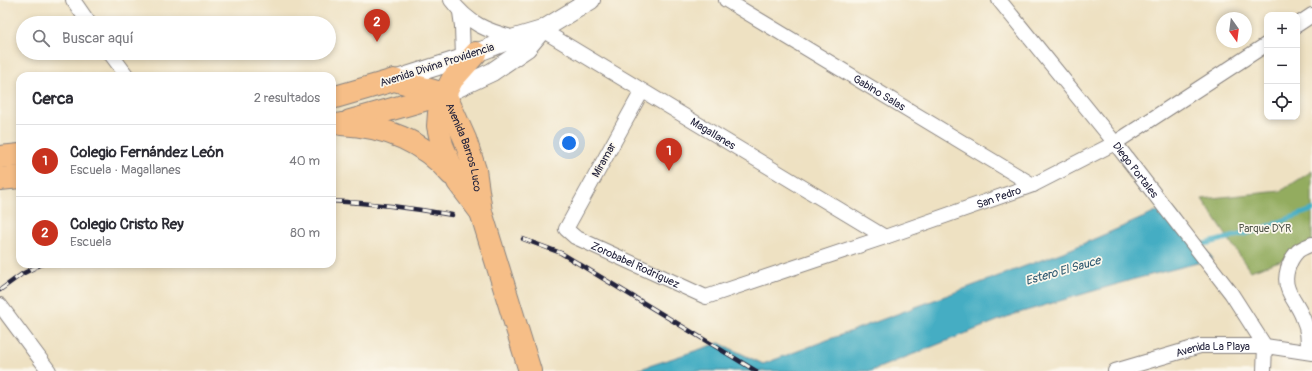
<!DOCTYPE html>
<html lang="es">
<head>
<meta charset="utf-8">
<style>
  :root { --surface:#fff; --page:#f2f2f3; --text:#2b2b33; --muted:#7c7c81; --line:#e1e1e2; --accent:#c8321e }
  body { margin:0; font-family:Pangolin,sans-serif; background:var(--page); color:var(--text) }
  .controls { position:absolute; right:12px; top:12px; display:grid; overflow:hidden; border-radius:8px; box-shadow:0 2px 6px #0003 }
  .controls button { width:36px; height:36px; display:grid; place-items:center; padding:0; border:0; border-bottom:1px solid var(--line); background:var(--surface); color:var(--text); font:20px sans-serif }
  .compass { position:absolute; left:1216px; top:12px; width:36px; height:36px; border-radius:50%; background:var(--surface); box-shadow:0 2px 6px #0003; rotate:166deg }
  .you { position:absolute; left:569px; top:143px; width:14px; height:14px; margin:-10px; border:3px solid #fff; border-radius:50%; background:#1a73e8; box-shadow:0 0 0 6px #1a73e833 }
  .badge { display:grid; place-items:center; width:26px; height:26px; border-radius:50%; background:var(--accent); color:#fff; font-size:13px; font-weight:700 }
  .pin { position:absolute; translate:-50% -33px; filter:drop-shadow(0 1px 2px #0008) }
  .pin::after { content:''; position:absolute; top:21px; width:14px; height:12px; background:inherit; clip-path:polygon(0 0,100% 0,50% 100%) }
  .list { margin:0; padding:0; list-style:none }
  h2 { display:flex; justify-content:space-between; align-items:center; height:52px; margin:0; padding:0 16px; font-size:17px }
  h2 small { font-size:13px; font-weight:400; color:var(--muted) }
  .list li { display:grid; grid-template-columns:26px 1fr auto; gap:12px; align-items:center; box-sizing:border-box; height:72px; padding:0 16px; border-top:1px solid var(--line) }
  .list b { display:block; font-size:15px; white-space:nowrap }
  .list p { margin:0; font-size:13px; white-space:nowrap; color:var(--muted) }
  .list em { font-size:13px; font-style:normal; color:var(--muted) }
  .icon { flex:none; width:22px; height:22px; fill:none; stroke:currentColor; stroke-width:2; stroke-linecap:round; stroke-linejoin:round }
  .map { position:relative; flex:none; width:1312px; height:371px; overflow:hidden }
  .search { position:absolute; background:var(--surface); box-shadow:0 2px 6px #0003; left:16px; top:16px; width:320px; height:44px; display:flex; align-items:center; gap:10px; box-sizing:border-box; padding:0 14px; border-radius:22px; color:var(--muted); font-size:15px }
  .panel { position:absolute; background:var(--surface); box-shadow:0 2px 6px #0003; left:16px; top:72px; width:320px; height:196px; border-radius:12px }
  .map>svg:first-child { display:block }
  .forest { fill:#93ac5f; stroke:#5a674d }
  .water { fill:#44adc3; stroke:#33687f }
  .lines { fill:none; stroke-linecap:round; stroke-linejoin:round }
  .stream { stroke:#44adc3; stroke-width:5 }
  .minor-casing { stroke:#88827e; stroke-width:16 }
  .tertiary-casing { stroke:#88827e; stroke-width:20 }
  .primary-casing { stroke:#88827e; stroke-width:24 }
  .minor { stroke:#fff; stroke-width:14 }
  .tertiary { stroke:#fff; stroke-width:18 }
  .primary { stroke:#f6be87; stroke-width:22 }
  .rail-casing { stroke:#22223b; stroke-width:4.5 }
  .rail { stroke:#fbf7ec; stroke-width:3; stroke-dasharray:9; stroke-linecap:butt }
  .labels { text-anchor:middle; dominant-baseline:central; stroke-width:3.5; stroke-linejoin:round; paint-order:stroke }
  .street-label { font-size:11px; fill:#22223b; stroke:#fbf7ec }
  .park-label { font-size:11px; fill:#505449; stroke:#fbf7ec }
  .water-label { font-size:12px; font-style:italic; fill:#305a71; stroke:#fbf7ec }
</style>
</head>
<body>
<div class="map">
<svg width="1312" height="371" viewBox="0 0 1312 371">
  <rect width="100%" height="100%" fill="#fbf7ec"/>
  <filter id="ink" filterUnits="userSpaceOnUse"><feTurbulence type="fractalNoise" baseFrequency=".025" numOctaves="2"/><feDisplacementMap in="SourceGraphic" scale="8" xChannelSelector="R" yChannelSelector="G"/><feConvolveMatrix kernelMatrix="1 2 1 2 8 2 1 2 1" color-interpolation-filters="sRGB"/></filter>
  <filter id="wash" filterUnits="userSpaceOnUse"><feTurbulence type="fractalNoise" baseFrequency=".012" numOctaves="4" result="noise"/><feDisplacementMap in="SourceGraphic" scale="16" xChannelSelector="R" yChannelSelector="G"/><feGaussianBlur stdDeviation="0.9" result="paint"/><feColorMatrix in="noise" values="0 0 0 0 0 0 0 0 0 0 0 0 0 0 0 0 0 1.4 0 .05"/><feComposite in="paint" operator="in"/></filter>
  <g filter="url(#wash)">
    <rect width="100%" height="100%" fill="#eee1c2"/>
    <path class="forest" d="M1312,171V250L1250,271L1202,199L1281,191Z"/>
    <path class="water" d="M1170,206L1213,259L1131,280L1012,315L871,371H634L719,343L763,364L1071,249Z"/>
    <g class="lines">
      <path class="stream" d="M1197,246L1255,231L1312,210"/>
    </g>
  </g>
  <g filter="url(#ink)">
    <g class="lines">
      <defs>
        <g id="minor">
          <path d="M73,0L89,23"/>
          <path d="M451,0C469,24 487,31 515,38"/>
          <path id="s1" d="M726,0L1033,185"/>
          <path id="s2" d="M999,0L1115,143L1231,293L1265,346"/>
          <path d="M460,12L462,26L463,58"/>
          <path d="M1297,25L1312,15"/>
          <path id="s3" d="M542,30L885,237"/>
          <path d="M110,53L127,76"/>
          <path id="s4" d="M642,91L566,229L575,237L706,297L885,237L1033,185L1115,143L1267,44"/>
          <path d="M0,305L49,371"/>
          <path d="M1308,352C1308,340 1308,328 1302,316C1298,306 1291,298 1288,289C1283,277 1289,260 1298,251C1302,248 1308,246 1312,244"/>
          <path id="s5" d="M1115,371L1200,346H1265L1312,353"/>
          <path d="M1264,371L1265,346"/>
        </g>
        <path id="tertiary" d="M394,80L463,58L515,38L542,30L591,0
          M445,94L492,72L527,48L542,30"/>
        <g id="primary">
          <path d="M476,53L452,80L445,94L439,113L438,126L442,145L458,182L480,211"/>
          <path id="s6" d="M445,94L465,139L475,170L481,212L530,371"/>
          <path d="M332,98L394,80L445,94"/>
          <path d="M350,121L445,94"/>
          <path d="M341,124C383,126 423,141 451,174"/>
          <path d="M0,157L20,155"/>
          <path d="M0,179L20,177"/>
        </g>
      </defs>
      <use href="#minor" class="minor-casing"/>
      <use href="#tertiary" class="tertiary-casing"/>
      <use href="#primary" class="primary-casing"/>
      <use href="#minor" class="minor"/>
      <use href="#tertiary" class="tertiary"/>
      <use href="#primary" class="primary"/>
      <defs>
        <path id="rail" d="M332,201C372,203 412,208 452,215
          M523,239L561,253L756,371
          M0,290L22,274L42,264"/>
      </defs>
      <use href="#rail" class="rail-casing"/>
      <use href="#rail" class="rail"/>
    </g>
  </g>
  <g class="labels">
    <g class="street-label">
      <text transform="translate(437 65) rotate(-18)">Avenida Divina Providencia</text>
      <text stroke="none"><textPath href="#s1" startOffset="179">Gabino Salas</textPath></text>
      <text stroke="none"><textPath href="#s3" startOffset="200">Magallanes</textPath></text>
      <text stroke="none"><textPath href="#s6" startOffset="57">Avenida Barros Luco</textPath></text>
      <text transform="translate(604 160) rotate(-61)">Miramar</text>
      <text stroke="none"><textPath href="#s2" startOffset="218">Diego Portales</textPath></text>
      <text stroke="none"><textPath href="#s4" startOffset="623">San Pedro</textPath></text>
      <text stroke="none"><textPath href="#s4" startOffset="236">Zorobabel Rodríguez</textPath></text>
      <text stroke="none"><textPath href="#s5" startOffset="101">Avenida La Playa</textPath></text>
    </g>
    <g class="park-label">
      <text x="1265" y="228">Parque DYR</text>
    </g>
    <g class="water-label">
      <text transform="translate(1063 271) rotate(-16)">Estero El Sauce</text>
    </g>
  </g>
</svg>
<div class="controls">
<button>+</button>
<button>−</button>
<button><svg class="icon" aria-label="locate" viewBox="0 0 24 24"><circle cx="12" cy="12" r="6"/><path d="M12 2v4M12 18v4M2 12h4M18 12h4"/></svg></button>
</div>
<svg class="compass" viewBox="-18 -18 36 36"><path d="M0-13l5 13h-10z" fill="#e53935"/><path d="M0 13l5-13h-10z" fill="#7c7c81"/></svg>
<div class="you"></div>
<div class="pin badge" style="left:669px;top:171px">1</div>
<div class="pin badge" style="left:377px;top:42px">2</div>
<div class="search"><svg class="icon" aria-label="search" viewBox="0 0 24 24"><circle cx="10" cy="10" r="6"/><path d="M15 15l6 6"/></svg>Buscar aquí</div>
<section class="panel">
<h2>Cerca<small>2 resultados</small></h2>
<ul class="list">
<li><span class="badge">1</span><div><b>Colegio Fernández León</b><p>Escuela · Magallanes</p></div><em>40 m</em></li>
<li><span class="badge">2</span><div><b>Colegio Cristo Rey</b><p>Escuela</p></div><em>80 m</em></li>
</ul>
</section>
</div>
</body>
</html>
